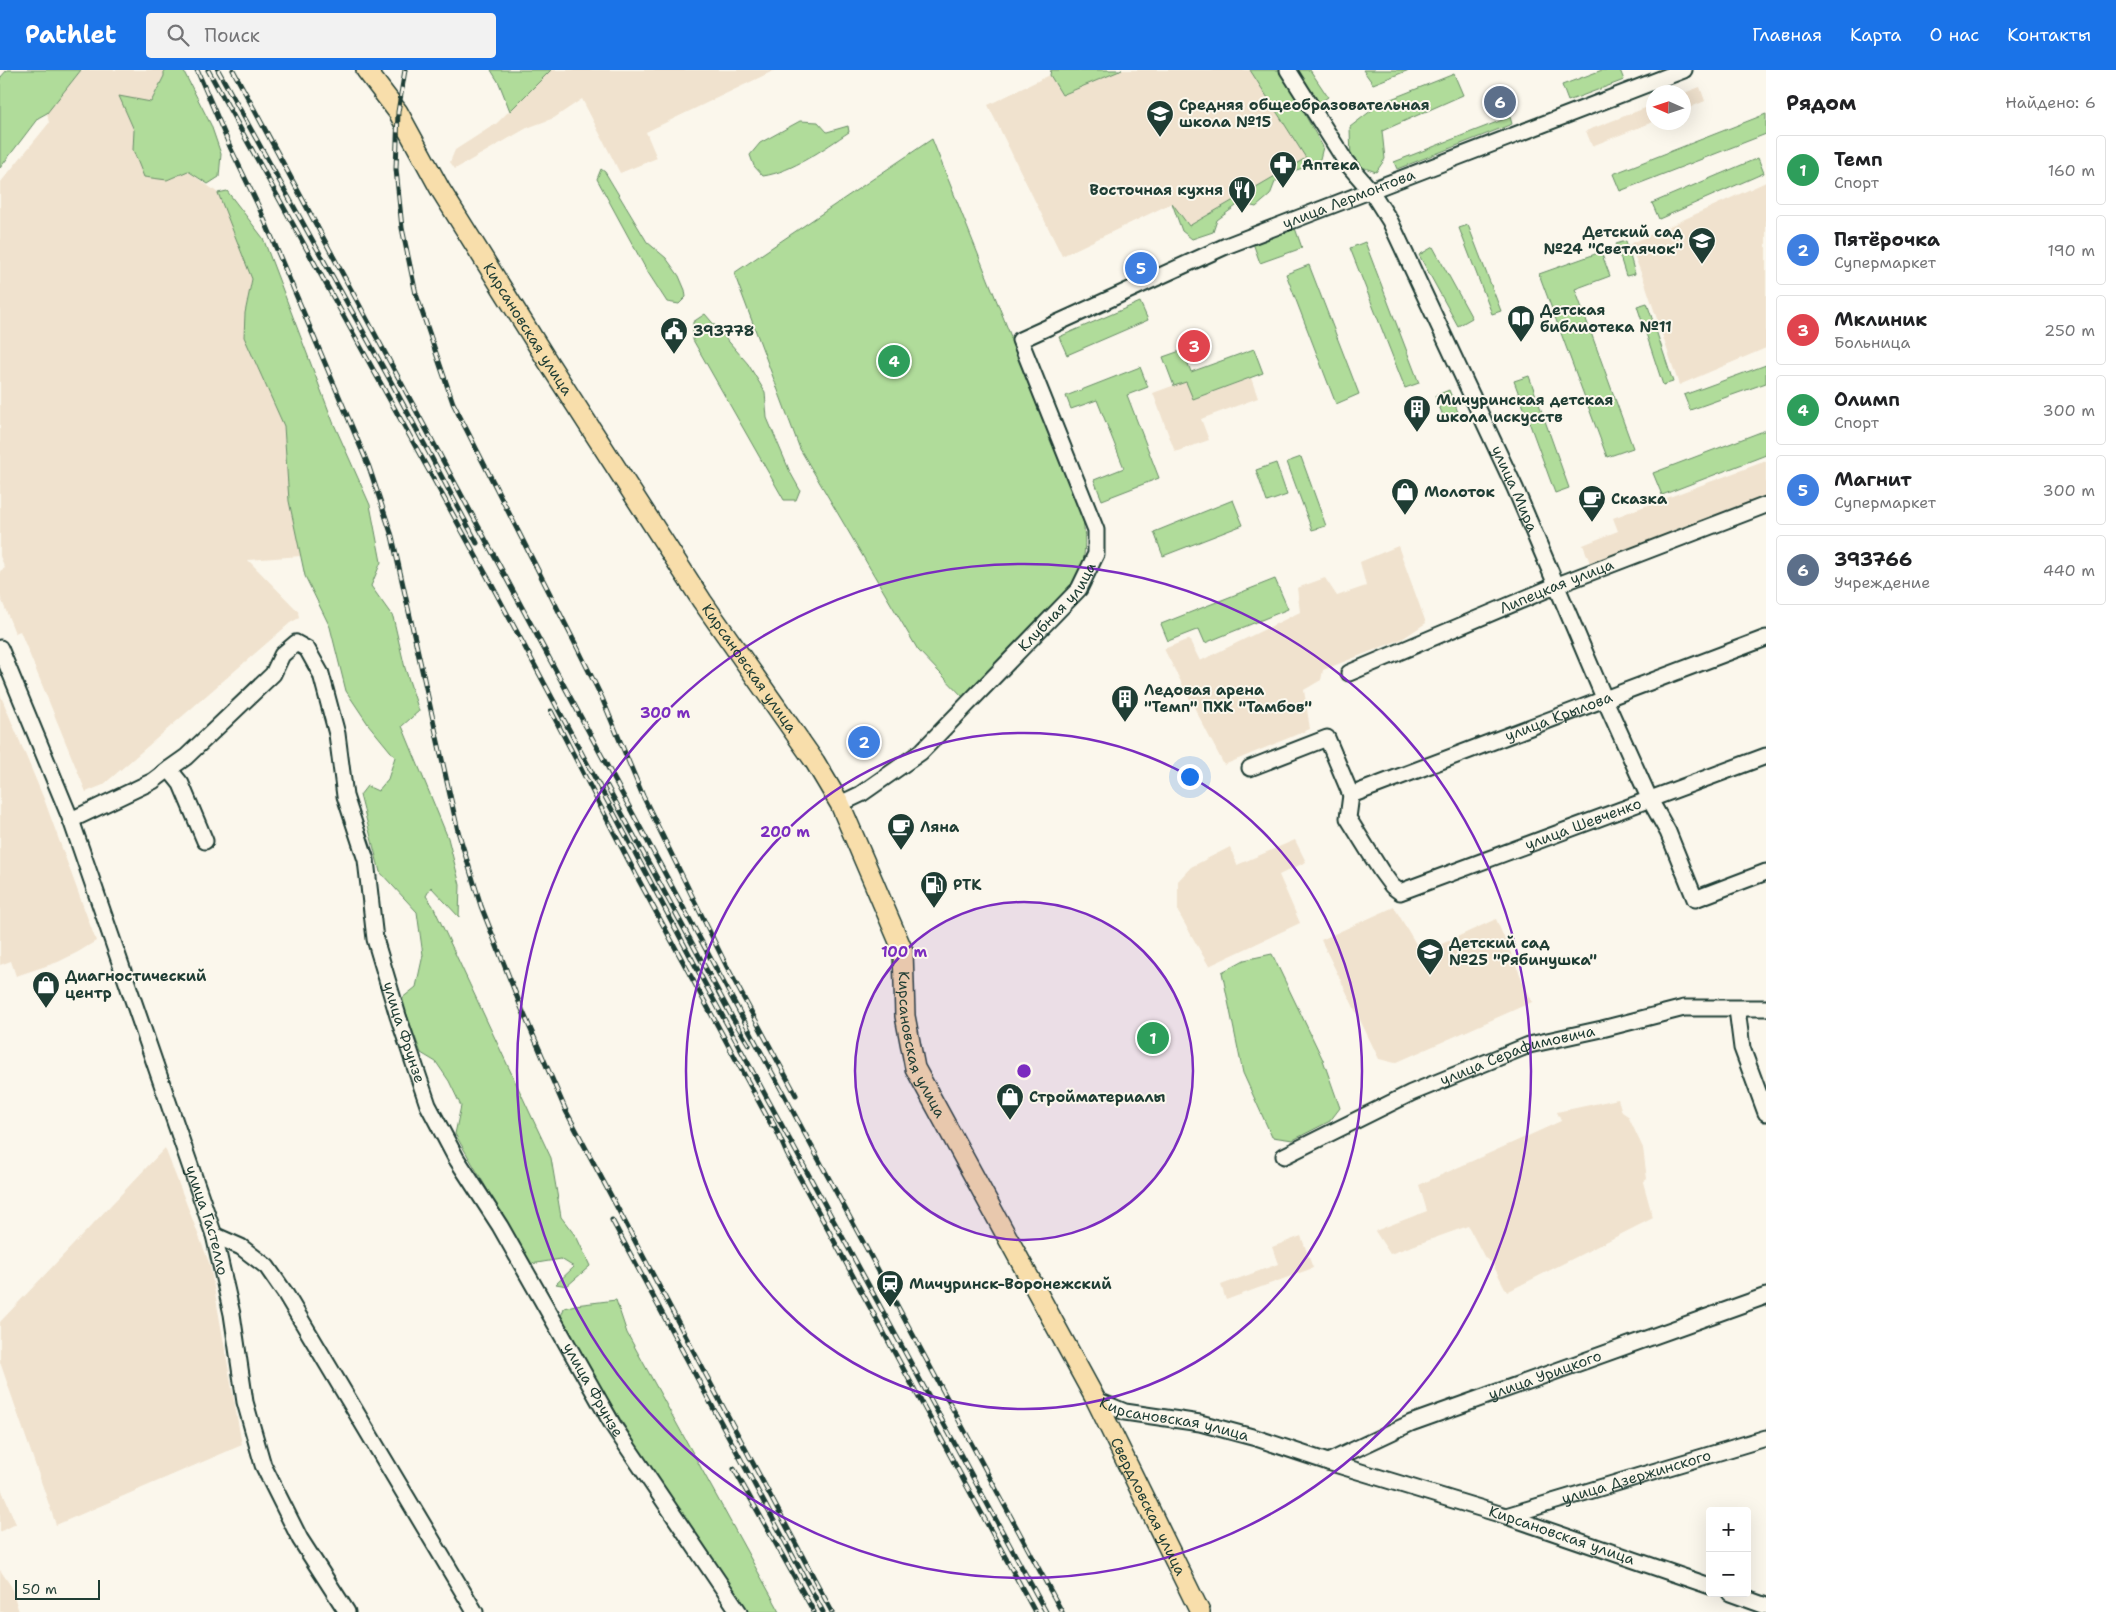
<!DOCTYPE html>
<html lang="ru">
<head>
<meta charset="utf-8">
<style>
  :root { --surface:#fff; --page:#f2f2f2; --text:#202124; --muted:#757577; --line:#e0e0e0; --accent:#1a73e8 }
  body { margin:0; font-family:"Shantell Sans",sans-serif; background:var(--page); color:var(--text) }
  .controls { position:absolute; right:15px; bottom:15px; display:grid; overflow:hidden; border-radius:5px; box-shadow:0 5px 20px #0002 }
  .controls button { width:45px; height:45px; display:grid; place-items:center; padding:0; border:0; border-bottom:1px solid var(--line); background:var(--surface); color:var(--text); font:25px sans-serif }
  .compass { position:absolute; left:1646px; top:15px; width:45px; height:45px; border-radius:50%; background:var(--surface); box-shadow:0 5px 20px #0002; rotate:273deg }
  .scale { position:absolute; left:15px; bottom:12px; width:85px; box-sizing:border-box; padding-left:5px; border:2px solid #1f3d34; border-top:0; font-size:14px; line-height:18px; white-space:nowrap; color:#1f3d34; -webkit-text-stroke:4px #fbf7ec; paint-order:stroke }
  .you { position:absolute; left:1189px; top:706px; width:18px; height:18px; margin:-12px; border:4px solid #fff; border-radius:50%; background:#1a73e8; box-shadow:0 0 0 8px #1a73e833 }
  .badge { display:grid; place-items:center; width:32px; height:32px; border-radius:50%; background:var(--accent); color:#fff; font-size:16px; font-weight:700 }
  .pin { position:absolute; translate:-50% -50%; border:2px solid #fff; box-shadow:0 1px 5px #0006 }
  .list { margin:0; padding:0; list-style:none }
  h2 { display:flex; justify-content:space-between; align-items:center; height:65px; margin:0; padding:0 20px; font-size:21px }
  h2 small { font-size:16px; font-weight:400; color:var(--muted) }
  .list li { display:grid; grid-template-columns:32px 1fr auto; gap:15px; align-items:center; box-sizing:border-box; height:70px; margin:0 10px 10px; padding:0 10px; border:1px solid var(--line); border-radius:5px }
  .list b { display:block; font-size:19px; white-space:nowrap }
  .list p { margin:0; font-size:16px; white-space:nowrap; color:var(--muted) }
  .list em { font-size:16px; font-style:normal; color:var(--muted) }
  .icon { flex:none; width:28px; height:28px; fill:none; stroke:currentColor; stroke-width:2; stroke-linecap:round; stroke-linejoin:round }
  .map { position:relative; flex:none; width:1766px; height:1542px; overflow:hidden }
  header { display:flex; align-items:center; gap:30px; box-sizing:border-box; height:70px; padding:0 25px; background:var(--accent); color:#fff }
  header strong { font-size:24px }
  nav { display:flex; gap:28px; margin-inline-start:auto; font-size:18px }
  .search { width:350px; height:45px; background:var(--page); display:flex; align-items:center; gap:12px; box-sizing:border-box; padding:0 18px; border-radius:5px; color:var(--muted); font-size:19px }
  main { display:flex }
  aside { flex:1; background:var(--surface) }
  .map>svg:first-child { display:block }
  .built { fill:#f0e2ce }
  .green { fill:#b0dc9a; stroke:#688c67 }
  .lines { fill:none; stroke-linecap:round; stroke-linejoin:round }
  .minor-casing { stroke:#1f3d34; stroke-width:19 }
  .major-casing { stroke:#1f3d34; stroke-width:22 }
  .minor { stroke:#fbf7ec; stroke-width:15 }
  .major { stroke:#f8deab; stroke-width:19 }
  .rail-casing { stroke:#1f3d34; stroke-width:5 }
  .rail { stroke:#fbf7ec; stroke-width:3; stroke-dasharray:9; stroke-linecap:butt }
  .ring { fill:none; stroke:#7b2cbf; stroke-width:2.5 }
  .labels { text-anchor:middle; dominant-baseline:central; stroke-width:4; stroke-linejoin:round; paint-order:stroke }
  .poi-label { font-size:15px; font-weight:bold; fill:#1f3d34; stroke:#fbf7ec; text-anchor:start }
  .street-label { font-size:15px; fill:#1f3d34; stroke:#fbf7ec }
  .centre { fill:#7b2cbf; stroke:#fbf7ec; stroke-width:2.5 }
  .ring-label { font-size:15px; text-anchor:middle; font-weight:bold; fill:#7b2cbf; stroke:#fbf7ec; stroke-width:4; stroke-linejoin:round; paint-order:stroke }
</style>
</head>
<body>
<header>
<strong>Pathlet</strong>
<div class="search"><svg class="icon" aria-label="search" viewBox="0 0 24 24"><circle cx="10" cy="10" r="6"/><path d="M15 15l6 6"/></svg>Поиск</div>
<nav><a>Главная</a><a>Карта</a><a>О нас</a><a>Контакты</a></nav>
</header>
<main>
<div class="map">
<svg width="1766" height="1542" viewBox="0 0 1766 1542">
  <rect width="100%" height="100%" fill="#fbf7ec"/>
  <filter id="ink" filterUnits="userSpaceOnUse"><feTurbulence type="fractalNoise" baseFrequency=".02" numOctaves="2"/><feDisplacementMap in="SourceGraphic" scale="10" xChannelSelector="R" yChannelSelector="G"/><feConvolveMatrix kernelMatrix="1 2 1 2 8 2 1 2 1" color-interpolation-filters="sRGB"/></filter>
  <g filter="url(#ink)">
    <path class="built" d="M81,0H164V6L151,32L120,27L134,60L133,80L167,110L188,101L218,123L252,209L245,243L244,267L284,356L289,431L301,486L248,490L298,541L299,548L290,553L103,715L86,722L20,561L15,563L0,526V501L5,498L0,486V113L49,53L47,43Z
      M551,0H775L646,62L657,88L620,103L582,29L554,48L527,58L455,99L450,92L455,80L497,53Z
      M1122,0H1250L1306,88L1189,156L1172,133L1062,186L988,35L1050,5L1062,25Z
      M1700,17L1705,31L1684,40V23Z
      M1653,35V52L1592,76L1586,61Z
      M1766,112V278L1679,315L1646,216L1630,174Z
      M1251,308L1258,328L1201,349L1209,370L1175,382L1153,323L1186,311L1193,329Z
      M1766,391V430L1592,498L1583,475L1618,461L1613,448Z
      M1398,476L1426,553L1402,569L1323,600L1321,610L1304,620L1310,659L1224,695L1164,579L1189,569L1200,591L1300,542L1297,518L1325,508L1337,526L1366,516L1360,492Z
      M0,624L44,729L96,871L78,882L58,892L16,906L11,891L0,895Z
      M1295,770L1306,792L1279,805L1300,853L1209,896L1178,842V811L1191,797L1230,777L1237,795Z
      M1394,837L1419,879L1433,878L1496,849L1532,932L1395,993L1379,989L1321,870Z
      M1618,1029L1622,1042L1628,1046L1643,1078L1647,1109L1643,1112L1653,1148L1507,1222L1492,1193L1485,1188L1468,1156L1390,1184L1375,1161L1427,1141L1419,1115L1561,1051L1557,1042Z
      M165,1078L210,1195L242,1375L56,1455L0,1292V1252Z
      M1301,1166L1313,1198L1226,1230L1221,1215L1278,1194L1272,1177Z
      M0,1416L16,1454L0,1462Z
      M0,1500L11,1516L19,1542H0Z"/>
    <path class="green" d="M7,0H81L47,43L38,48L0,98V8Z
      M164,0H183L211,55L221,84L219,107L208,114L188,101L167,110L144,107L133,80L134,60L119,26L151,32L164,6Z
      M491,0H551L510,41L499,13Z
      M1051,0H1122L1062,25L1050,5Z
      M1250,0H1280L1323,77L1320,89L1307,97L1289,102L1275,112L1270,125L1256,137L1240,133L1217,150L1213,162L1192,169L1182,161L1172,133L1189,156L1306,88Z
      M1296,0H1310L1328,27L1318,34Z
      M1363,0H1409L1373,14Z
      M1602,0H1620L1624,10L1568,31L1562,15Z
      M1454,4L1463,25L1382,61L1385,89L1376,102L1351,93L1350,57L1381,33Z
      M1766,44V64L1620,121L1613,104Z
      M1510,47L1512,54L1397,99L1394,92Z
      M800,51L818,52L827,62L848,56L849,62C825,78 792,102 763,106L754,96L750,85L760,73Z
      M932,69L1083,447C1086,474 1086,490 1076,516L964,628L918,580L800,379L734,203Z
      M1758,88L1764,103L1659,149L1652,133Z
      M601,99L605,102L647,172L666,188L679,206L685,220L686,227L679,234L667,232L647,201L597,109Z
      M227,121L263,168L333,352L370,435L381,492L371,516L393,547L405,598L419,641L402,656L448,768L460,815L459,847L431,817L426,826L433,836L551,1088L561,1147L577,1168L590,1196L567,1216L556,1214L574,1197L561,1189L525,1195L490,1124L455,1064L461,1036L449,1011L436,992L421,983L401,929L416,917L423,885L417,842L380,802L360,725L367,716L378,721L388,709L395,687L368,654L346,621L330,557L305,506L289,431L284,356L244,267L245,243L252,209L218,123Z
      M1468,155L1501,241L1492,244L1459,158Z
      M1295,158L1302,178L1260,193L1253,173Z
      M1626,171L1635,204L1626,206L1616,174Z
      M1365,172L1419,313L1405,318L1350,178Z
      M1433,177L1472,248L1458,256L1419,185Z
      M1601,182L1610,206L1575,219L1633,378L1607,387L1539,204Z
      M1309,195L1359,324L1336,334L1286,204Z
      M1140,232L1148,250L1067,285L1059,267Z
      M1647,233L1673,312L1663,315L1637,236Z
      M705,244L748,294L765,322L767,348L790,402L800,420L796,430H784L693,270V252Z
      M1254,279L1263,303L1193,329L1186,312L1174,316L1163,287L1183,280L1191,302Z
      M1766,295V313L1690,340L1684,325Z
      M1140,297L1148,317L1127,325L1159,408L1102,430L1094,410L1124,398L1097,330L1071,339L1066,326Z
      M1529,306L1569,418L1555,423L1514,311Z
      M1449,320L1460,347L1446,353L1435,326Z
      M1766,360V385L1662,425L1653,403Z
      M1301,387L1326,456L1312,460L1287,392Z
      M1276,393L1287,425L1267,432L1256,400Z
      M1233,430L1243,455L1163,486L1154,462Z
      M1275,509L1288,539L1205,573L1199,559L1168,571L1161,554Z
      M1272,884L1323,990L1340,1038L1330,1051L1293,1070L1272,1067L1243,1003L1222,902L1244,890Z
      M616,1230L627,1263L780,1542H745L643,1386L569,1265L559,1252L564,1238L575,1235Z"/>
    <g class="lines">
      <defs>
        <g id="minor">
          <path id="s1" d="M1288,0L1346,92L1371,121L1390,151L1515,418L1605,630L1650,730L1668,762L1695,829L1766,802"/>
          <path id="s2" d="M0,578L71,750L214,1165L232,1244L245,1332L263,1395L300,1469L347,1542"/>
          <path id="s3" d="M1349,603L1555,516L1766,435"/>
          <path id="s4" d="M1250,698L1327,668L1351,725L1348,748L1381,801L1392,816L1400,822L1766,686"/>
          <path id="s5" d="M1351,725L1766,568"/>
          <path id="s6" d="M840,734L861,724L921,682L1079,519L1096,484V460L1020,270L1226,176L1684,0"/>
          <path d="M71,750L153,711L169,699"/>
          <path id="s7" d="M205,771L181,714L169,699L186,687L273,604L282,585L296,573L307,579L321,604L337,664L345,726L366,790L375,869L398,946L428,1035L456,1088L500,1156L614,1357L739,1542"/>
          <path d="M1737,939L1742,978L1766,1043"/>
          <path id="s8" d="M1284,1086L1411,1023L1529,975L1602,959L1684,938H1766"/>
          <path d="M214,1165L241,1177L267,1197L285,1223L475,1542"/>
          <path id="s9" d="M1096,1330L1125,1342L1200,1353L1256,1368L1328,1392L1506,1446L1710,1516"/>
          <path id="s10" d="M1328,1392L1411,1353L1766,1226"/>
          <path id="s11" d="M1506,1446L1766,1368"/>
          <path d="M1730,1523L1766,1536"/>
        </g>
        <g id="major">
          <path id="s12" d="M366,0L398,42L440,119L548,292L702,531L815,692L840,734L903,881L905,946L915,998L1096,1330L1200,1542"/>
        </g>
      </defs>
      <use href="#minor" class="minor-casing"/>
      <use href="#major" class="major-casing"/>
      <use href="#minor" class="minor"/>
      <use href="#major" class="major"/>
      <defs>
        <path id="rail" d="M197,0L231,79L258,135L369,397L392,466L458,761L481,836L521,937L566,1041L832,1542
          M208,0L488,508L710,923L1046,1542
          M218,0L395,319L477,473
          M233,0L1062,1542
          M405,0L398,42L396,99L402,158L416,224L453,333L578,579L602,628L643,726L726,895L796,1025
          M551,641L636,805L772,1056
          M607,716L732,947L749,975
          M771,1048L787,1084L1035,1542
          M612,1150L823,1542
          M734,1399L814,1542"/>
      </defs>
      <use href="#rail" class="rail-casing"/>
      <use href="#rail" class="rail"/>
    </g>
  </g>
  <circle cx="1024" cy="1001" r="169" fill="#7b2cbf" fill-opacity=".12"/>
  <g class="ring">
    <circle cx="1024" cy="1001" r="169"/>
    <circle cx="1024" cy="1001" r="338"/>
    <circle cx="1024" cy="1001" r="507"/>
  </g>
  <defs>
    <symbol id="school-pin" viewBox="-11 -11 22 30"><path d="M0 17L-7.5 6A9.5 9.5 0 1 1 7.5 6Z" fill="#1f3d34" stroke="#fbf7ec"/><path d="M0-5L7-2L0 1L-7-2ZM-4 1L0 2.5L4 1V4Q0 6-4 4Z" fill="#fff"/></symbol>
    <symbol id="pharmacy-pin" viewBox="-11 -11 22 30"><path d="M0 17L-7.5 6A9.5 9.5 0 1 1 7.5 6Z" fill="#1f3d34" stroke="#fbf7ec"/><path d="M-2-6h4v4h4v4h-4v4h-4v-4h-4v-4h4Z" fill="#fff"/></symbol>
    <symbol id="restaurant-pin" viewBox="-11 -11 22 30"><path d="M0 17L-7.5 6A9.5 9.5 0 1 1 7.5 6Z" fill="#1f3d34" stroke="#fbf7ec"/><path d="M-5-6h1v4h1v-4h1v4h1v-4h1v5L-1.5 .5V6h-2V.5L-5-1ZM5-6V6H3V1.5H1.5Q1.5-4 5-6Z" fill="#fff"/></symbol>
    <symbol id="library-pin" viewBox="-11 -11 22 30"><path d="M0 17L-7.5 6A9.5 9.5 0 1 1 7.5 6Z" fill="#1f3d34" stroke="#fbf7ec"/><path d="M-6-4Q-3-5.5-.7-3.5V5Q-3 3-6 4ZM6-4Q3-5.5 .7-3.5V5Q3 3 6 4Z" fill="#fff"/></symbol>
    <symbol id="civic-pin" viewBox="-11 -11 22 30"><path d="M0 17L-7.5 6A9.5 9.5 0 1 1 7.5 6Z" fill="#1f3d34" stroke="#fbf7ec"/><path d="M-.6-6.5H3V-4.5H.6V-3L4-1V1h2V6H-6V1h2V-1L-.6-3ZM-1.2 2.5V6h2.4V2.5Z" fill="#fff"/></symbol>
    <symbol id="building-pin" viewBox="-11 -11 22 30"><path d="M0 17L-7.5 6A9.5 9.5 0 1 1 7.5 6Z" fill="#1f3d34" stroke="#fbf7ec"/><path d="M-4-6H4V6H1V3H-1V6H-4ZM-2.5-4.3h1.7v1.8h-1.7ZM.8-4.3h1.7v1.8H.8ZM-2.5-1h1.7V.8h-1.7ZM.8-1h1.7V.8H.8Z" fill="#fff"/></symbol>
    <symbol id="shop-pin" viewBox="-11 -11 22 30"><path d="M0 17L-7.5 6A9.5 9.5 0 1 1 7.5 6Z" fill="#1f3d34" stroke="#fbf7ec"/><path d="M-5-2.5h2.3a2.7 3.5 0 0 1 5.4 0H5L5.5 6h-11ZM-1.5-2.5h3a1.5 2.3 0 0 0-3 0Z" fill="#fff"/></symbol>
    <symbol id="cafe-pin" viewBox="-11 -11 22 30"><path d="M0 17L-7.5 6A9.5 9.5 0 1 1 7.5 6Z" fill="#1f3d34" stroke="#fbf7ec"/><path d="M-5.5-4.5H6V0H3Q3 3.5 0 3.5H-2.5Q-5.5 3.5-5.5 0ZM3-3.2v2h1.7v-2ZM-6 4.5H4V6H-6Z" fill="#fff"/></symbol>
    <symbol id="fuel-pin" viewBox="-11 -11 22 30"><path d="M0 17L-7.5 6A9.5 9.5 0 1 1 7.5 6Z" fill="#1f3d34" stroke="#fbf7ec"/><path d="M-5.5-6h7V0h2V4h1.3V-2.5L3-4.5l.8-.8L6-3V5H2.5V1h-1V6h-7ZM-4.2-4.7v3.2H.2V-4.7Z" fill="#fff"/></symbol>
    <symbol id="station-pin" viewBox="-11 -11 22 30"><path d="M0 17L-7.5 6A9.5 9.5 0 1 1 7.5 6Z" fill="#1f3d34" stroke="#fbf7ec"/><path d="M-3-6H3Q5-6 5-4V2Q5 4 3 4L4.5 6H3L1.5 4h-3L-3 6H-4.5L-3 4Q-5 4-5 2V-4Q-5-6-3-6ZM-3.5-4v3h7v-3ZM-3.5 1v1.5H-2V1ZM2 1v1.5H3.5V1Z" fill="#fff"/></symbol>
  </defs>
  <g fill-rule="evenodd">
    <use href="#school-pin" x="1144" y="28" width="32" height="43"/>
    <use href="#pharmacy-pin" x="1267" y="79" width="32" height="43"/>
    <use href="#restaurant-pin" x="1226" y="104" width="32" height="43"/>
    <use href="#school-pin" x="1686" y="155" width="32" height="43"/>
    <use href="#library-pin" x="1505" y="233" width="32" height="43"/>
    <use href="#civic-pin" x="658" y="245" width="32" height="43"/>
    <use href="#building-pin" x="1401" y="323" width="32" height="43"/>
    <use href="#shop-pin" x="1389" y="406" width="32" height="43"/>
    <use href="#cafe-pin" x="1576" y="413" width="32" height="43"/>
    <use href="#building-pin" x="1109" y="613" width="32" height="43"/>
    <use href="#cafe-pin" x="885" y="741" width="32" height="43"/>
    <use href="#fuel-pin" x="918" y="799" width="32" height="43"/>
    <use href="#school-pin" x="1414" y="866" width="32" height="43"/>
    <use href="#shop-pin" x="30" y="899" width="32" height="43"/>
    <use href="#shop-pin" x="994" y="1011" width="32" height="43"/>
    <use href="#station-pin" x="874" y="1198" width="32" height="43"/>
  </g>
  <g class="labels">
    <g class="poi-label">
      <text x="1179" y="35">Средняя общеобразовательная<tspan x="1179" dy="17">школа №15</tspan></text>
      <text x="1302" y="95">Аптека</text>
      <text x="1223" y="120" text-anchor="end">Восточная кухня</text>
      <text x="1683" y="162" text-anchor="end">Детский сад<tspan x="1683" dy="17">№24 "Светлячок"</tspan></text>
      <text x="1540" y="240">Детская<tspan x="1540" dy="17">библиотека №11</tspan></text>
      <text x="693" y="261">393778</text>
      <text x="1436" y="330">Мичуринская детская<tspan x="1436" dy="17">школа искусств</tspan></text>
      <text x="1424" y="422">Молоток</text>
      <text x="1611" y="429">Сказка</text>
      <text x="1144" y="620">Ледовая арена<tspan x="1144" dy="17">"Темп" ПХК "Тамбов"</tspan></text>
      <text x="920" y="757">Ляна</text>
      <text x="953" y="815">РТК</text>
      <text x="1449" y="873">Детский сад<tspan x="1449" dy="17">№25 "Рябинушка"</tspan></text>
      <text x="65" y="906">Диагностический<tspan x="65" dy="17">центр</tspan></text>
      <text x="1029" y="1027">Стройматериалы</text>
      <text x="909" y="1214">Мичуринск-Воронежский</text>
    </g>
    <g class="street-label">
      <text stroke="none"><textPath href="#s6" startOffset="949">улица Лермонтова</textPath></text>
      <text stroke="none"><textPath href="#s12" startOffset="306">Кирсановская улица</textPath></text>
      <text stroke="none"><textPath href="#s1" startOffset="478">улица Мира</textPath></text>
      <text stroke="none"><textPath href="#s3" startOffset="225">Липецкая улица</textPath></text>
      <text stroke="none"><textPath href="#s6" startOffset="296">Клубная улица</textPath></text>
      <text stroke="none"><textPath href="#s12" startOffset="711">Кирсановская улица</textPath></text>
      <text stroke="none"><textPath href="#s5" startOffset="222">улица Крылова</textPath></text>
      <text stroke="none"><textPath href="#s4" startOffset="454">улица Шевченко</textPath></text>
      <text stroke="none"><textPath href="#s7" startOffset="672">улица Фрунзе</textPath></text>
      <text stroke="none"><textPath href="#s12" startOffset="1131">Кирсановская улица</textPath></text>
      <text stroke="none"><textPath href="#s8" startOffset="255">улица Серафимовича</textPath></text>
      <text stroke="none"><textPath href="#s2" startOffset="609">улица Гастелло</textPath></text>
      <text stroke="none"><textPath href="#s10" startOffset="234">улица Урицкого</textPath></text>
      <text stroke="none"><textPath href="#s7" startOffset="1078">улица Фрунзе</textPath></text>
      <text stroke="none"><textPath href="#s9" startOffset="81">Кирсановская улица</textPath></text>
      <text stroke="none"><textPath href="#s11" startOffset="136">улица Дзержинского</textPath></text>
      <text stroke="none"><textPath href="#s12" startOffset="1649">Свердловская улица</textPath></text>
      <text stroke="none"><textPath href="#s9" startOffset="486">Кирсановская улица</textPath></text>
    </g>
  </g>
  <circle cx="1024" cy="1001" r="8" class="centre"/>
  <g class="ring-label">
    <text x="665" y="648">300 m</text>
    <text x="785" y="767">200 m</text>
    <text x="904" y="887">100 m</text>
  </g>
</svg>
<div class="controls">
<button>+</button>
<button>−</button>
</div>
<svg class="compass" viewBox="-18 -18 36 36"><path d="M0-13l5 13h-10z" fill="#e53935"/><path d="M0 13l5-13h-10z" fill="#757577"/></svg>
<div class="scale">50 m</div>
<div class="you"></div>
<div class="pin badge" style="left:1153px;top:968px;background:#2e9e5b">1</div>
<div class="pin badge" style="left:864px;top:672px;background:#3f7fe0">2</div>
<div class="pin badge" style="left:1194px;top:276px;background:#e0444e">3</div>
<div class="pin badge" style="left:894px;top:291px;background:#2e9e5b">4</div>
<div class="pin badge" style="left:1141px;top:198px;background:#3f7fe0">5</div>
<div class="pin badge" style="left:1500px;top:32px;background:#5c6f8a">6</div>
</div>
<aside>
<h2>Рядом<small>Найдено: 6</small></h2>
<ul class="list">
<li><span class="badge" style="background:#2e9e5b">1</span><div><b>Темп</b><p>Спорт</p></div><em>160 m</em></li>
<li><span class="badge" style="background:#3f7fe0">2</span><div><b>Пятёрочка</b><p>Супермаркет</p></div><em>190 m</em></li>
<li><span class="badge" style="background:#e0444e">3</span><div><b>Мклиник</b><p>Больница</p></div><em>250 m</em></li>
<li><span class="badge" style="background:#2e9e5b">4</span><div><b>Олимп</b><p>Спорт</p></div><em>300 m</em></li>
<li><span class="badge" style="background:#3f7fe0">5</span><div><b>Магнит</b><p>Супермаркет</p></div><em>300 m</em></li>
<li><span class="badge" style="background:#5c6f8a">6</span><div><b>393766</b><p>Учреждение</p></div><em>440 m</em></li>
</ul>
</aside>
</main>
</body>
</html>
